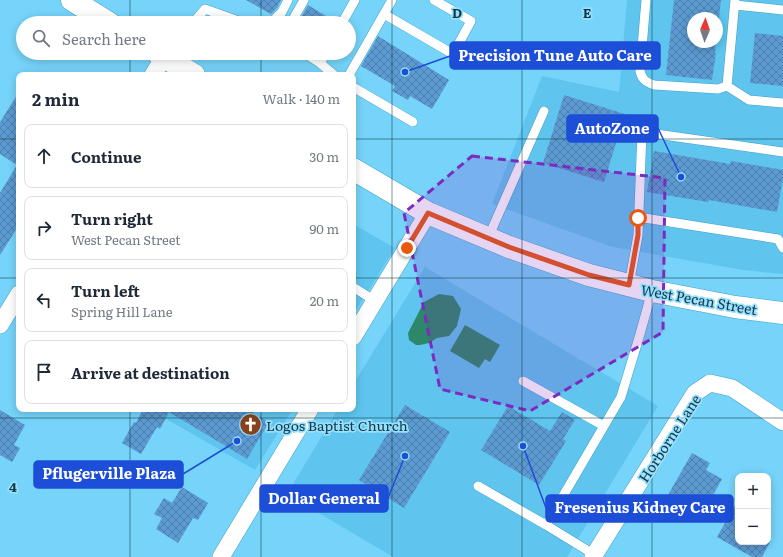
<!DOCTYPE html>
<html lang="en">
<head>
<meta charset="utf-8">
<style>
  :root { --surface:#fff; --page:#f6f6f7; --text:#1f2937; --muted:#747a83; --line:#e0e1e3 }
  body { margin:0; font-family:Literata,serif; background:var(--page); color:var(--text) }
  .controls { position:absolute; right:12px; bottom:12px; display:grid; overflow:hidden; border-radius:8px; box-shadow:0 2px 10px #0003 }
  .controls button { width:36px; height:36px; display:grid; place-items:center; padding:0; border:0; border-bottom:1px solid var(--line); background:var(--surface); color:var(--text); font:20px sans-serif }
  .compass { position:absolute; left:687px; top:12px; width:36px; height:36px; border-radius:50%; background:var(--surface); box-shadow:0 2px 10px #0003; rotate:2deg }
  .stop { position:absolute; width:12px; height:12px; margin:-9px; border:3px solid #ea580c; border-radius:50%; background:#fff }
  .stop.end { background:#ea580c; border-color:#fff; box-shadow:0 1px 4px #0008 }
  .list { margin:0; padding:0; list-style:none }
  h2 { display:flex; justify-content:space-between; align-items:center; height:52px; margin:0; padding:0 16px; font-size:17px }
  h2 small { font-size:13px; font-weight:400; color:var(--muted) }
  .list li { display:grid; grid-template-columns:26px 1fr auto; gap:12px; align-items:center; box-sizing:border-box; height:64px; margin:0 8px 8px; padding:0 8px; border:1px solid var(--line); border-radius:8px }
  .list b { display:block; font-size:15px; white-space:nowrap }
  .list p { margin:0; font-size:13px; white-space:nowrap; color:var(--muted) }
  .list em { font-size:13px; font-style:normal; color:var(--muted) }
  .icon { flex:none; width:22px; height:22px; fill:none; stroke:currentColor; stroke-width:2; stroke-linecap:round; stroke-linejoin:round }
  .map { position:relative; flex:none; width:783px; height:557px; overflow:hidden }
  .search { position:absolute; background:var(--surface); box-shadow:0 2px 10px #0003; left:16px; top:16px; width:340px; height:44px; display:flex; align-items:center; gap:10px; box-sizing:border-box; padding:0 14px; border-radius:22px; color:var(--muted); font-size:15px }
  .panel { position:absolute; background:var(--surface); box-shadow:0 2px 10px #0003; left:16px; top:72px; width:340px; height:340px; border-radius:8px }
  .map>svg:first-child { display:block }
  .built { fill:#5fc5ee; fill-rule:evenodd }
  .water { fill:#2c8869 }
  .building { fill:url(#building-cross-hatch) }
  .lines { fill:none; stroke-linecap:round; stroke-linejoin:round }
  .lane-casing { stroke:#41a1c6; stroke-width:10 }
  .street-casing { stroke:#41a1c6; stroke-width:18 }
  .secondary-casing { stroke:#41a1c6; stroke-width:23 }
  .lane { stroke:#fff; stroke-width:9 }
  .street { stroke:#fff; stroke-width:17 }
  .secondary { stroke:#fff; stroke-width:22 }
  .route { stroke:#ea580c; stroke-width:5 }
  .marked { fill:#7b2cbf; fill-opacity:0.2; stroke:#7b2cbf; stroke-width:3; stroke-dasharray:8 5; stroke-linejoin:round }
  .grid { fill:none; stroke:#113a49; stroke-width:1; stroke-opacity:0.55 }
  .labels { text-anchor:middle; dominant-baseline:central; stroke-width:3.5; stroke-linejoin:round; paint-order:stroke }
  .street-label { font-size:14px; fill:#113a49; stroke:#97dffe }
  .poi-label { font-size:14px; fill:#113a49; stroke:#97dffe; text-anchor:start }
  .grid-label { font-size:13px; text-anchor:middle; font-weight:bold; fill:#113a49; stroke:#97dffe; stroke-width:3.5; stroke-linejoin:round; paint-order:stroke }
  .leader { fill:none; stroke:#1d4ed8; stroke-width:1.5 }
  .callout-dot { fill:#1d4ed8; stroke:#97dffe; stroke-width:1.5 }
  .callout { fill:#1d4ed8; stroke:#1d4ed8; stroke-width:1.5 }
  .callout-label { font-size:15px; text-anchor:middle; font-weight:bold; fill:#fff }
</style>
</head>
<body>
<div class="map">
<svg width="783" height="557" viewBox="0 0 783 557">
  <defs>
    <pattern id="building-cross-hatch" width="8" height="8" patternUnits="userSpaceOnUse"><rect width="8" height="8" fill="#5c9ad1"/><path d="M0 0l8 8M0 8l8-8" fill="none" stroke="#4b7fac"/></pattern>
  </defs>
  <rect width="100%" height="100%" fill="#76d4fa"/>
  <path class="built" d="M627,0H783V274L743,270L613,247L492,204L542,76L619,92ZM693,18H717V42H693Z
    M353,224L395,248L353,315Z
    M425,267L658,406L567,557H393L287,494L338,409H353V385Z
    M149,409H293L255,470Z"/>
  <path class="water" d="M439,294L453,296L461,309L457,326L449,336L437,338L429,343L420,345H416L409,340L408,333L424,302Z
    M465,325L500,345L490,362L485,359L479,368L450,351Z"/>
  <path class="building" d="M246,0H281L277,8L271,14Z
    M674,0H721L719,18H693V42H716L715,53H716L712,80L666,75Z
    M308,5L336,22V23H298Z
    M755,33L783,36V86L750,83Z
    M378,36L449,80L432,109L410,96L408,100L392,91L395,86L361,66Z
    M19,92V225L0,255V193L17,165L0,154V122Z
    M564,95L625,114L604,182L543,163Z
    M654,151L730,164L731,161L783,170V178L777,212L709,200L708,202L647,192Z
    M405,405L450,432L404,508L359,480Z
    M508,406L550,431L562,412L575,420L563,439L566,441L539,485L481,450Z
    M143,409H247L269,422L247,459L169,412L160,429L157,427L141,454L122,443L134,422L136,423Z
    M0,410L25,425L14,445L20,448L12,462L0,455Z
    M692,453L710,463L706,470L722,479L699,521L686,514L690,507L668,495Z
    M182,487L208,503L198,520L193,518L178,543L156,529L162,518L154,514L164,498L172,503Z
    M738,500V542H770L762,557H752L717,537Z"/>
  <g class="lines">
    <defs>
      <path id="lane" d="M646,0L640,71C642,80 646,82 654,85L718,89L727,86
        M735,0L727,86L749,100L783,103
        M735,5L783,10
        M384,14L453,54L471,21L434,0
        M193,23L205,9L244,23
        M271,23L282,12L288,0
        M291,23L304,0
        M342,23L355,0
        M304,53L320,63
        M326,53L320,63L334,75
        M349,75L392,0
        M353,87L413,122
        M638,217L778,239L783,248
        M488,238L544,111
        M629,285L638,235L642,132L783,152
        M353,287L375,301
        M523,381L604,426
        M478,486L546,525
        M595,555L546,525L621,397L640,334L652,291"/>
      <path id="street" d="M153,75L164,57
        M0,325L19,294
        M353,337L428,213
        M221,557L310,409
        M593,557L695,393L710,383L732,388L783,422"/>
      <path id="secondary" d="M72,0L109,23
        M158,53L194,75
        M353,169L428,213L509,247L589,275L652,291L735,307L783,313"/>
    </defs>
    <use href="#lane" class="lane-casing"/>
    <use href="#street" class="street-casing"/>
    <use href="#secondary" class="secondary-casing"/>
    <use href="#lane" class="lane"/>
    <use href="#street" class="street"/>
    <use href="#secondary" class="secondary"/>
  </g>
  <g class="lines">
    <path class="route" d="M407,248L428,213L509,247L589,275L629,285L638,235V218"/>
  </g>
  <path class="marked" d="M472,156L665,178L663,332L530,411L440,389L404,213Z"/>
  <path class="grid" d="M130,0V23M261,0V23M392,0V557M522,0V557M652,0V557M130,53V75M261,53V75M0,139H19M353,139H783M0,278H19M353,278H783M130,409V557M261,409V557M0,418H783"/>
  <defs>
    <symbol id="church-disc" viewBox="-11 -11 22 22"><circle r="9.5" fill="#88421b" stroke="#97dffe"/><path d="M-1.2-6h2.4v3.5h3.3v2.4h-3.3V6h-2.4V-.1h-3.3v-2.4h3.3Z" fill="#fff"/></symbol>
  </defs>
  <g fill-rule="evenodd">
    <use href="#church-disc" x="238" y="412" width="25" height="25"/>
  </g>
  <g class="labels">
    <g class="street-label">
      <text transform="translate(699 299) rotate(10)">West Pecan Street</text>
      <text transform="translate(669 438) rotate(-57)">Horborne Lane</text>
    </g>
    <g class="poi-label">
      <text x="266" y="425">Logos Baptist Church</text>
    </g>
  </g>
  <g class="grid-label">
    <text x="457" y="18">D</text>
    <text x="587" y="18">E</text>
    <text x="13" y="492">4</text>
  </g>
  <path class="leader" d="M405 72L450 56M681 177L658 128M237 441L183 474M405 456L388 498M523 446L546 508"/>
  <g class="callout-dot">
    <circle cx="405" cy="72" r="4"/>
    <circle cx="681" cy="177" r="4"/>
    <circle cx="237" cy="441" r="4"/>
    <circle cx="405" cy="456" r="4"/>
    <circle cx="523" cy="446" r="4"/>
  </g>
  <g class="callout">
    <rect x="450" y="42" width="210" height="27" rx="4"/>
    <rect x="567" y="115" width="91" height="27" rx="4"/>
    <rect x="34" y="461" width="149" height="27" rx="4"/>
    <rect x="260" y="485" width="128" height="27" rx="4"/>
    <rect x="546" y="495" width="187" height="27" rx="4"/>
  </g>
  <g class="callout-label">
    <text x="555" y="61">Precision Tune Auto Care</text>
    <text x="612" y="134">AutoZone</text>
    <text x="109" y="479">Pflugerville Plaza</text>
    <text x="324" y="504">Dollar General</text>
    <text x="640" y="513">Fresenius Kidney Care</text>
  </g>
</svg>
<div class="controls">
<button>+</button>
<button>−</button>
</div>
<svg class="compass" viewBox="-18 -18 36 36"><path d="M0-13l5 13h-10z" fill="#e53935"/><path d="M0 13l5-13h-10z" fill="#747a83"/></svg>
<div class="stop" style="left:638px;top:218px"></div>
<div class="stop end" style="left:407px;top:248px"></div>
<div class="search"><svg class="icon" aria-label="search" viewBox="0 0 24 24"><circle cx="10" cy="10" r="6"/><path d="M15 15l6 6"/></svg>Search here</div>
<section class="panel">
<h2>2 min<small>Walk · 140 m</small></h2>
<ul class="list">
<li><svg class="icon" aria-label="ahead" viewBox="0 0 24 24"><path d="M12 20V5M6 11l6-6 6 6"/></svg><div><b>Continue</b></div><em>30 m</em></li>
<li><svg class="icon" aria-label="right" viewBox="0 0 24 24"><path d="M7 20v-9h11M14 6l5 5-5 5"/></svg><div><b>Turn right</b><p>West Pecan Street</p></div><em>90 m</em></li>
<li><svg class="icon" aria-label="left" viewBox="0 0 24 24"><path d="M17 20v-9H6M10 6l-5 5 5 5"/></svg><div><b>Turn left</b><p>Spring Hill Lane</p></div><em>20 m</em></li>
<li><svg class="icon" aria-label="arrive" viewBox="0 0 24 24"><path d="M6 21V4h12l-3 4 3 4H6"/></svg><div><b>Arrive at destination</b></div></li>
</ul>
</section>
</div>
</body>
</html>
